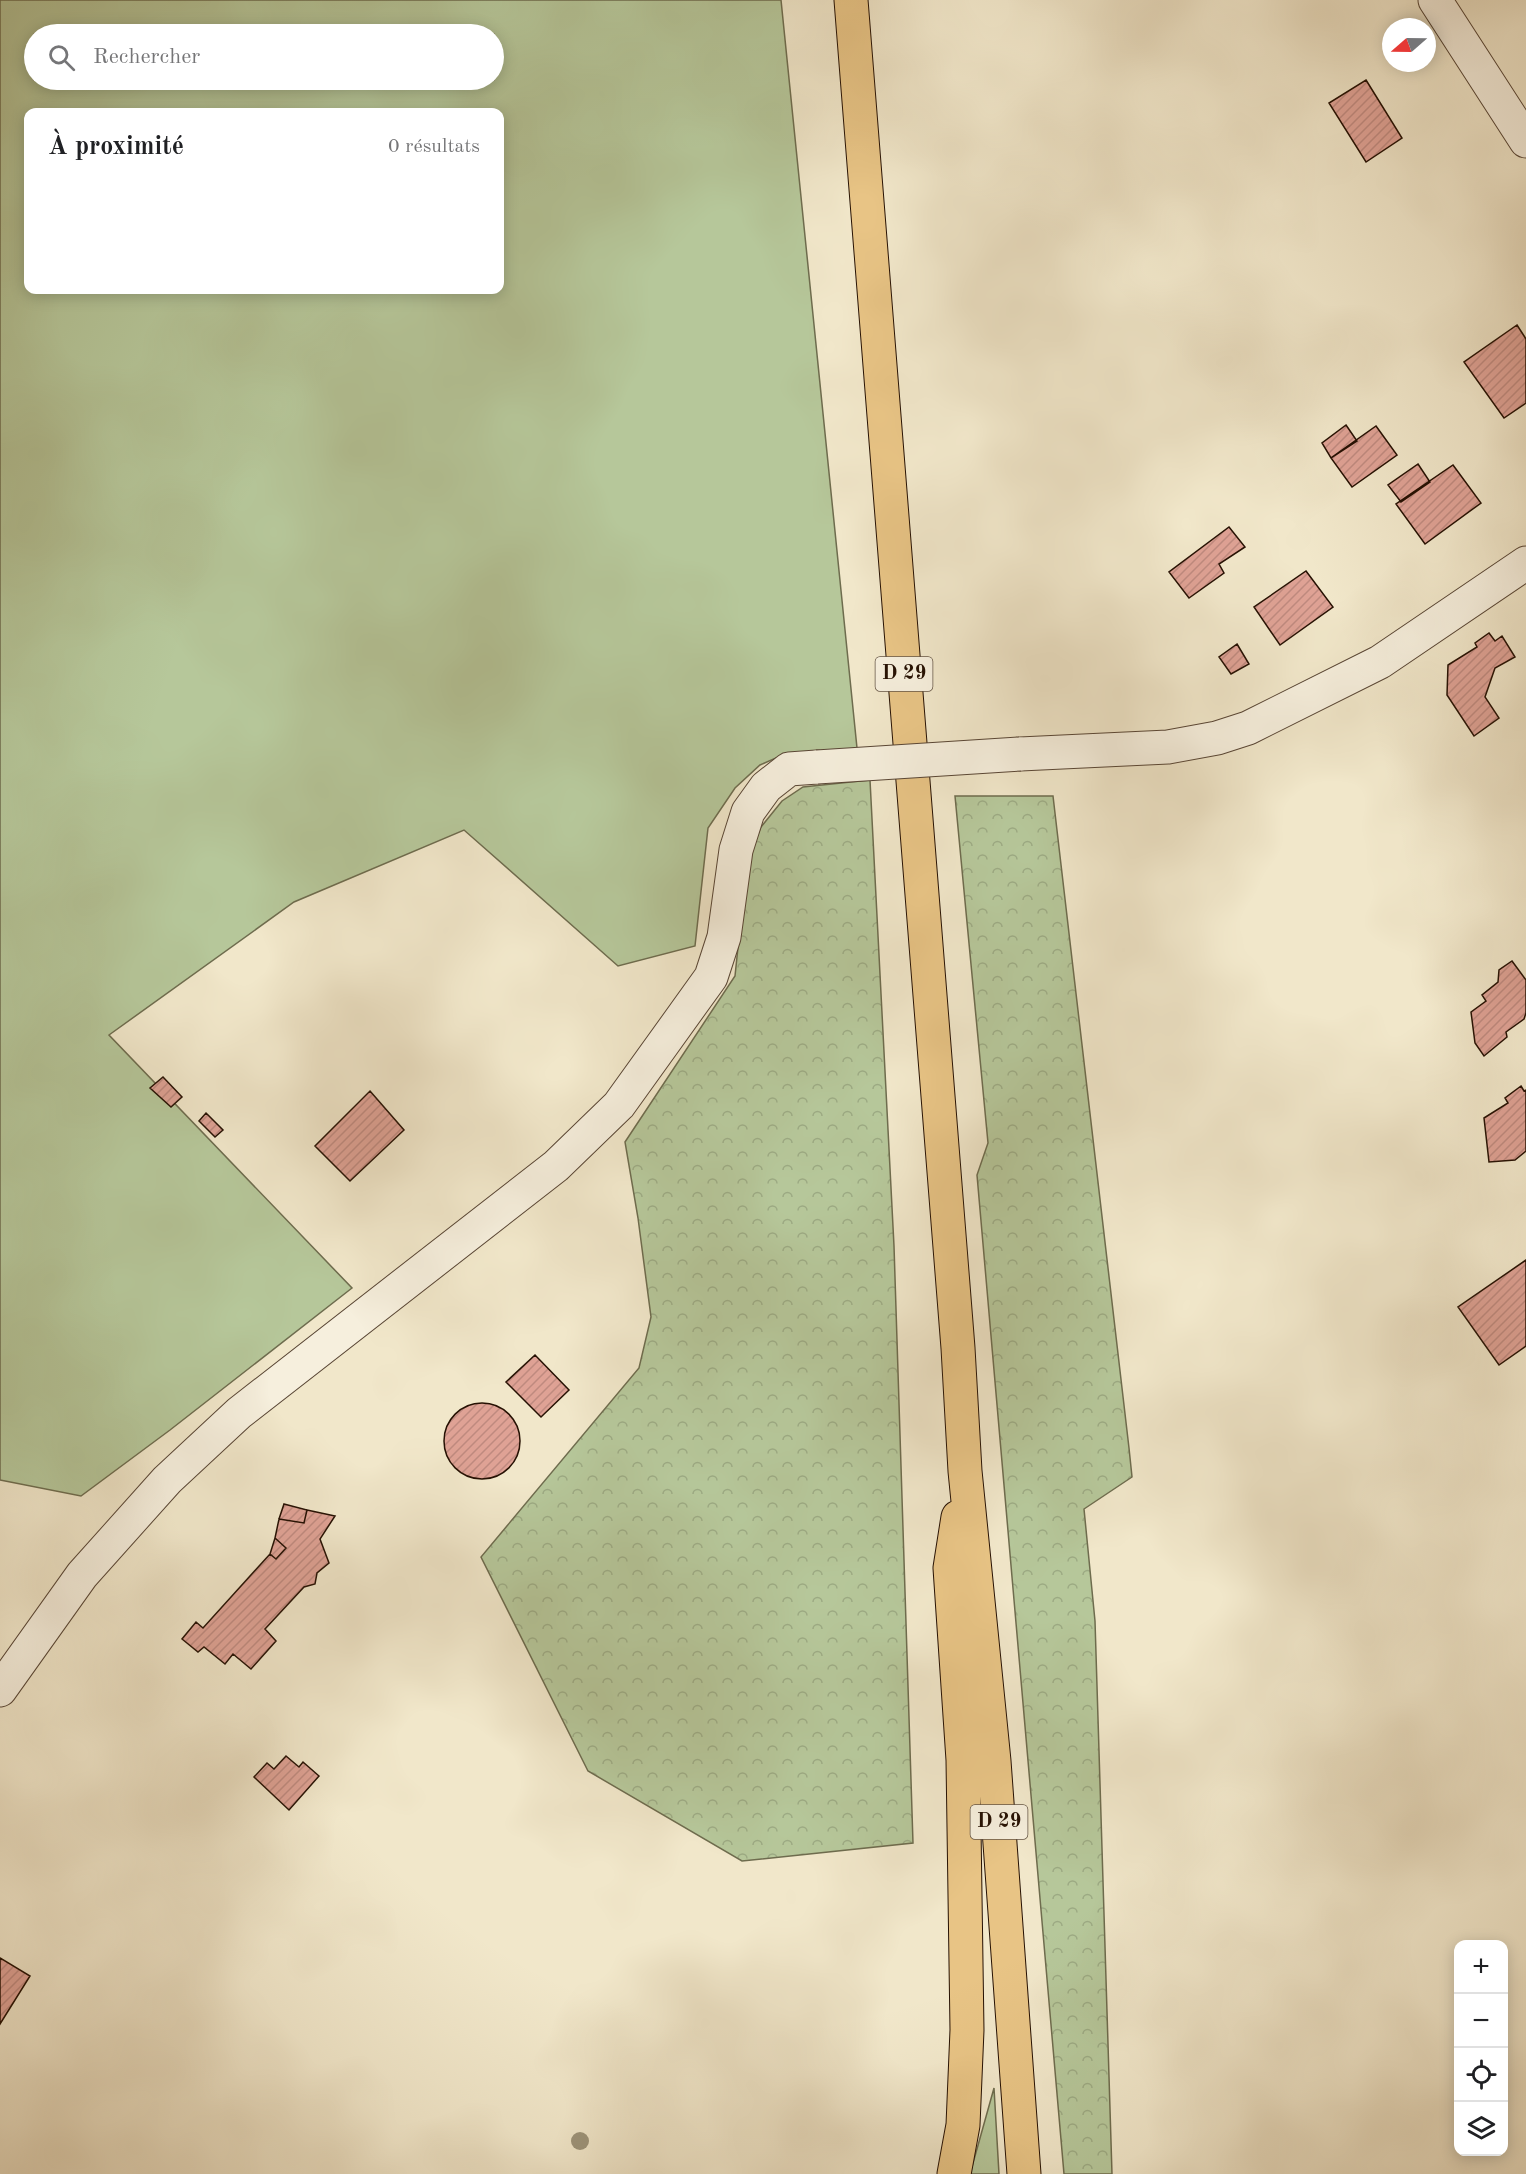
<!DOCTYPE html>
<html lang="fr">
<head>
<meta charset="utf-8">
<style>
  :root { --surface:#fff; --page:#f2f2f2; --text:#202124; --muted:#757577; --line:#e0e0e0 }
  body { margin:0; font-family:"Old Standard TT",serif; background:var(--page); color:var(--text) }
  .controls { position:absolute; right:18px; bottom:18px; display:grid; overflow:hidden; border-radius:12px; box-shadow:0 3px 15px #0003 }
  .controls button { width:54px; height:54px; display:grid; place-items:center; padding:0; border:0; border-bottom:2px solid var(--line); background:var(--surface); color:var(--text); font:30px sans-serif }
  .compass { position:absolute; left:1382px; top:18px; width:54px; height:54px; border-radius:50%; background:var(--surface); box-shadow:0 3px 15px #0003; rotate:250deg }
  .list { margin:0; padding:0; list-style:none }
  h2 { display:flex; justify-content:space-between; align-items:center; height:78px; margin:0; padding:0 24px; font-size:26px }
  h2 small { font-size:20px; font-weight:400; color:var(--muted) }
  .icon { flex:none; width:33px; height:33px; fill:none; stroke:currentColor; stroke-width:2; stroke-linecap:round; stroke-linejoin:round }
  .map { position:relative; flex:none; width:1526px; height:2174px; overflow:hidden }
  .search { position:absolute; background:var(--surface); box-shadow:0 3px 15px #0003; left:24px; top:24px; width:480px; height:66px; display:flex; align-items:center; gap:15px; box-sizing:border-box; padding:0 21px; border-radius:33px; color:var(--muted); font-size:22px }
  .panel { position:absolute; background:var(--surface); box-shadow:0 3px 15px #0003; left:24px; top:108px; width:480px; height:186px; border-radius:12px }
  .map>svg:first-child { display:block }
  .green { fill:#b6c79a; stroke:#6e6c4e; stroke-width:1.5; fill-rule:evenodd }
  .forest { fill:url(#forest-crowns); stroke:#6e6c4e; stroke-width:1.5 }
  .building { fill:url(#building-hatch); stroke:#261103; stroke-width:1.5 }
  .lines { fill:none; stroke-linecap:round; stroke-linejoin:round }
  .street-casing { stroke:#594635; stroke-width:35 }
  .primary-casing { stroke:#261103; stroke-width:35 }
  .street { stroke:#f6efdd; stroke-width:33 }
  .primary { stroke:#e8c485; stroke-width:33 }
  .street-bridge-casing { stroke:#594635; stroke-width:35; stroke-linecap:butt }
  .street-bridge { stroke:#f6efdd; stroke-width:33 }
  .tree { fill:#9d947a }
  .labels { text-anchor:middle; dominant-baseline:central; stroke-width:6; stroke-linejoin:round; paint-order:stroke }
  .shield { fill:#f6efdd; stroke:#645444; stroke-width:1.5 }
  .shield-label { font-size:20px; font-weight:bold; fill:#261103 }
</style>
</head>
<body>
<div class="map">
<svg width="1526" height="2174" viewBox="0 0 1526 2174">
  <defs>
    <pattern id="forest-crowns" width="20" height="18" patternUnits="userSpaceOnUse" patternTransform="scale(1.5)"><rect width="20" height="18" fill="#b6c79a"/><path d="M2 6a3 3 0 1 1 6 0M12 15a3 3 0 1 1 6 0" fill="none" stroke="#9caa83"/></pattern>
    <pattern id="building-hatch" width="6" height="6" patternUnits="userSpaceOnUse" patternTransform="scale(1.5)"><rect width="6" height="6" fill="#dfa295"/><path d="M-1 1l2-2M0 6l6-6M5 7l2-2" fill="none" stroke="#bf8a7f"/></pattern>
  </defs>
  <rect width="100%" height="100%" fill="#f1e7ca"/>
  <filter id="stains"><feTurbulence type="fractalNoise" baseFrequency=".00333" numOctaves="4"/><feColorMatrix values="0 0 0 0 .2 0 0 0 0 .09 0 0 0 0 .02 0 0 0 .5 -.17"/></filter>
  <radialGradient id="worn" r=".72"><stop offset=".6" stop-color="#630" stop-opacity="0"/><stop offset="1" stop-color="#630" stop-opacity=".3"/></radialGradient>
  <path class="green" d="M0,0H781L857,748L776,758L760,765L735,788L708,828L695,946L618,966L464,830L294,902L109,1035L352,1288L170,1430L81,1496L0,1480ZM34,34H494V80H34ZM28,112H500V290H28Z
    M994,2088L999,2174H970Z"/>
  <path class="forest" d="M870,780L894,1246L913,1843L742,1861L588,1771L481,1557L639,1368L651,1317L638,1218L625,1142L735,976L747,861L761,827L782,801L803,787Z
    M955,796H1053L1129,1448L1132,1477L1084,1509L1095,1621L1112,2174H1064L977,1175L988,1143Z"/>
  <path class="building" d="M1366,80L1402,138L1366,162L1329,103Z
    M1517,325L1526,339V403L1504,418L1464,362Z
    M1346,425L1357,441L1331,458L1322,443Z
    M1376,426L1397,455L1352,487L1331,458Z
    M1418,464L1430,482L1401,502L1388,485Z
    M1453,465L1481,503L1425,544L1396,504Z
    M1229,527L1245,547L1219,564L1224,573L1189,598L1169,572Z
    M1306,571L1333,607L1280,645L1254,607Z
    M1489,633L1495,641L1502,636L1515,657L1495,668L1485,697L1499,718L1474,736L1447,695L1448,665L1477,647L1475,643Z
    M1237,644L1249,664L1231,674L1219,657Z
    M1512,961L1526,980V1013L1524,1019L1506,1032L1507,1037L1484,1056L1475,1043L1471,1012L1486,1001L1482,995L1498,982L1499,970Z
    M163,1077L182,1097L171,1107L150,1088Z
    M1521,1086L1524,1091L1526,1090V1151L1515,1160L1489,1162L1484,1118L1508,1103L1505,1098Z
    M370,1091L404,1130L350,1181L315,1146Z
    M206,1113L223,1130L215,1137L199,1121Z
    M1526,1260V1346L1499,1365L1458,1307Z
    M535,1355L569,1390L541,1417L506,1382Z
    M444 1441a38 38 0 1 1 76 0a38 38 0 1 1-76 0Z
    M284,1504L307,1510L304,1523L279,1519Z
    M307,1510L335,1516L320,1539L329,1563L317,1573L315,1584L304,1587L265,1629L276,1641L251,1669L233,1654L225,1664L204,1647L198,1652L182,1639L196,1622L203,1628L270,1554L276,1559L286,1548L275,1538L279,1519L304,1523Z
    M275,1538L286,1548L276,1559L270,1554Z
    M286,1756L299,1767L303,1762L319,1776L289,1810L254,1777L267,1763L274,1769Z
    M0,1958L30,1976L0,2024Z"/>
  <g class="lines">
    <defs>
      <path id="street" d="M1435,0L1526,141
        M1020,754L1168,747L1217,738L1248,728L1380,662L1526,563
        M0,1690L82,1575L167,1480L239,1413L556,1166L619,1105L711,977L724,937L736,850L748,812L766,787L789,769L817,767"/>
      <path id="primary" d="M851,0L958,1348L965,1471L994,1761L1024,2174
        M954,2174L963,2125L967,2030L963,1760L950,1568L958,1517"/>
    </defs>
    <use href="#street" class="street-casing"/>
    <use href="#primary" class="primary-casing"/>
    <use href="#street" class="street"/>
    <use href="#primary" class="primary"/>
    <defs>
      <path id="street-bridge" d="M817,767L1020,754"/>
    </defs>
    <use href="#street-bridge" class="street-bridge-casing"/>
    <use href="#street-bridge" class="street-bridge"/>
  </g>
  <circle class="tree" cx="580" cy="2141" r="9"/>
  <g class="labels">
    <g class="shield">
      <rect x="875.5" y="657" width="57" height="34" rx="4.5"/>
      <rect x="970.5" y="1805" width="57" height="34" rx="4.5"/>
    </g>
    <g class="shield-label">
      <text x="904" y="674">D 29</text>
      <text x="999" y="1822">D 29</text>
    </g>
  </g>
  <rect width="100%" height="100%" filter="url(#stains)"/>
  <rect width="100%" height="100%" fill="url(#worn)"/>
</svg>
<div class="controls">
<button>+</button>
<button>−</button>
<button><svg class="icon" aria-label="locate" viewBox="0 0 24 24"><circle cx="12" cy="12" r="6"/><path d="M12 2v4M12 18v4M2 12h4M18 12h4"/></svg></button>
<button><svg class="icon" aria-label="layers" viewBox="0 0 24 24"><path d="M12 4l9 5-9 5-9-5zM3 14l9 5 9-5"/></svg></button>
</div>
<svg class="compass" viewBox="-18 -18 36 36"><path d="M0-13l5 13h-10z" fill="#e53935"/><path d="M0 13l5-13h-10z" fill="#757577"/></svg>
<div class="search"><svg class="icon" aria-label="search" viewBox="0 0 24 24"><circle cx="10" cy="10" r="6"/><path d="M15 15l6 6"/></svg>Rechercher</div>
<section class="panel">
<h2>À proximité<small>0 résultats</small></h2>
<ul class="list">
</ul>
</section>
</div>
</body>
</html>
